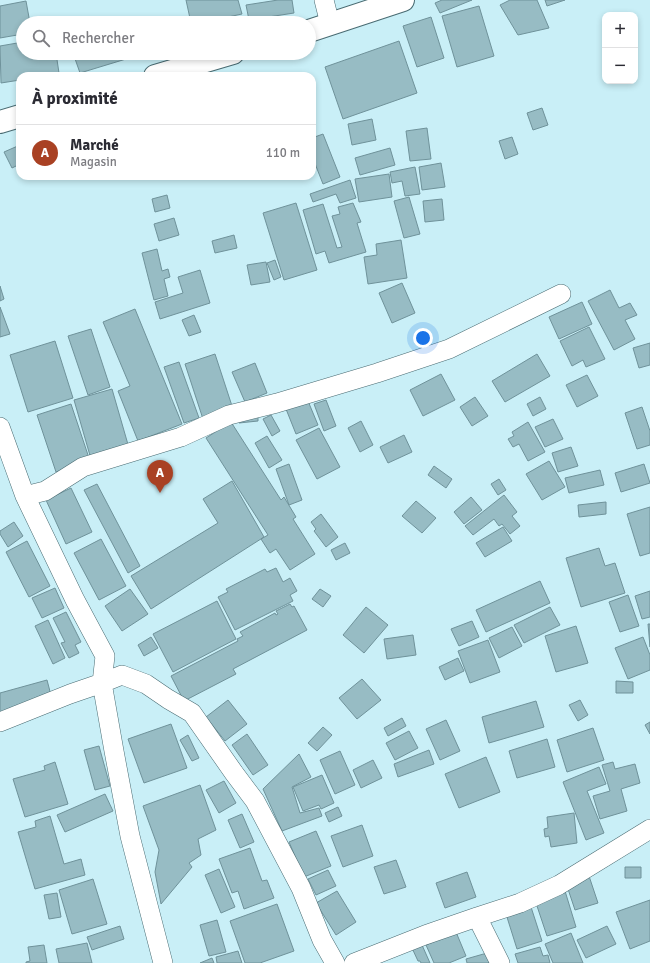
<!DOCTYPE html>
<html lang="fr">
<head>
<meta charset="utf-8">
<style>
  :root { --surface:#fff; --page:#f2f2f3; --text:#2b2b33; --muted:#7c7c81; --line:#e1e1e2; --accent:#a94123 }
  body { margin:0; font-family:Signika,sans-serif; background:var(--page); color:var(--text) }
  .controls { position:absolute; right:12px; top:12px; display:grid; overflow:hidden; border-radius:8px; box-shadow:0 2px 6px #0003 }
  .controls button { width:36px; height:36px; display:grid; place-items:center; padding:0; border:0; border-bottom:1px solid var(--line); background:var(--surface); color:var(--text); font:20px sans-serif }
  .you { position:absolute; left:423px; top:338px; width:14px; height:14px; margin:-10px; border:3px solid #fff; border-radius:50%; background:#1a73e8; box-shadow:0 0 0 6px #1a73e833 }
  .badge { display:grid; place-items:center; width:26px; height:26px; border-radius:50%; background:var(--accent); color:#fff; font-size:13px; font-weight:700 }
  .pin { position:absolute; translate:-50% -33px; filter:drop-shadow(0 1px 2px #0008) }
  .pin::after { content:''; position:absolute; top:21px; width:14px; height:12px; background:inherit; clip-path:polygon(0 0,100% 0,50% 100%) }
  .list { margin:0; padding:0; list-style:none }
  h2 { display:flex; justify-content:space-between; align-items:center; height:52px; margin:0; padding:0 16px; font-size:17px }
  h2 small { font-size:13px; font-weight:400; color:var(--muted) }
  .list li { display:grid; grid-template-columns:26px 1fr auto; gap:12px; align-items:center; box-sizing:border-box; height:56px; padding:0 16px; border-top:1px solid var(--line) }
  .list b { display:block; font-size:15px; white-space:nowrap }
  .list p { margin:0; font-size:13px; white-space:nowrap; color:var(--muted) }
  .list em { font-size:13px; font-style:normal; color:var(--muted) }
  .icon { flex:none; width:22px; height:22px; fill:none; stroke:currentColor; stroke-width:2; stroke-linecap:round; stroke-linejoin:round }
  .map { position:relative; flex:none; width:650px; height:963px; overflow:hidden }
  .search { position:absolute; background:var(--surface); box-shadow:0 2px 6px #0003; left:16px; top:16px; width:300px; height:44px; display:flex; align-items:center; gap:10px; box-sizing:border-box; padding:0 14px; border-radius:22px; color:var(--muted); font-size:15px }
  .panel { position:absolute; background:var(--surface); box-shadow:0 2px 6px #0003; left:16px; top:72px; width:300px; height:108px; border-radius:12px }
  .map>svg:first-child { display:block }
  .building { fill:#97bcc4; stroke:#6f929a }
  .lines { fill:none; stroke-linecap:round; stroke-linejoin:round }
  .minor-casing { stroke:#496b72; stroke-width:20 }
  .major-casing { stroke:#496b72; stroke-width:24 }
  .minor { stroke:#fff; stroke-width:19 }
  .major { stroke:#fff; stroke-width:22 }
</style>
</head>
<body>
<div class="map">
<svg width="650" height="963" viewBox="0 0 650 963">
  <rect width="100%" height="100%" fill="#c9eff7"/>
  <path class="building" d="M186,0H238L242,14L200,23H191Z
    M278,0H292L294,13L249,20L246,5Z
    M442,0H472L440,13L435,3Z
    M510,0H537L549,28L518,35L500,5Z
    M545,0H565L547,6Z
    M26,1L30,23H23V34L0,38V6Z
    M479,6L494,56L457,67L442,16Z
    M431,17L444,58L417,67L403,26Z
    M399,41L417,93L343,119L325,67Z
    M23,42V53H56L59,73L41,76H20V80L1,83L0,46Z
    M73,53H124L126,59L80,73Z
    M542,108L548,125L533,130L527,113Z
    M372,119L376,140L352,145L348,124Z
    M427,128L431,159L410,161L406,131Z
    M323,134L340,177L323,184L312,156V138Z
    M512,137L518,154L505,159L499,141Z
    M20,145V164L12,168L4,152Z
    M390,148L395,165L360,175L355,158Z
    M441,163L445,187L422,190L419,167Z
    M415,167L420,194L405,196L402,181L392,183L390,172Z
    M389,174L392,197L359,202L355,179Z
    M350,180L356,198L340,203L336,194L313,202L310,194Z
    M167,195L170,208L155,212L152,199Z
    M409,197L420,234L404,238L394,201Z
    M442,199L444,220L425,222L423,201Z
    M296,203L317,270L284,280L263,213Z
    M353,203L361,222L357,223L366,252L329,263L325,251L316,254L303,210L323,204L337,248L342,247L332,216L340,214L338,207Z
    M174,218L179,235L159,241L154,224Z
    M234,235L237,248L215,253L212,241Z
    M401,240L407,278L368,284L364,257L377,255L376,244Z
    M157,249L162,271L168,269L170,277L164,279L168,296L154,300L142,253Z
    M275,260L281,277L274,280L267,263Z
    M266,262L270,282L251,285L247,265Z
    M200,270L210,303L160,319L155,302L183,293L178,277Z
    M402,283L415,313L392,323L379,293Z
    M0,286L4,299L0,301Z
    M610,290L619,308L630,303L637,315L625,320L635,339L614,350L588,301Z
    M582,302L592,324L559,339L549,317Z
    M0,307L10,334L0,337Z
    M135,309L182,424L138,441L118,391L130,386L103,322Z
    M194,315L201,332L189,336L182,320Z
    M589,327L605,359L586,367L583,360L572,366L560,341Z
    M91,329L110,387L88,395L68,336Z
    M55,341L73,398L28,412L10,355Z
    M650,343V365L639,368L633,348Z
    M215,354L233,409L203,419L185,364Z
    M537,354L550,376L505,402L492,381Z
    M179,362L199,418L184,423L164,367Z
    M255,363L267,393L245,402L232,372Z
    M441,374L455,400L423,416L410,390Z
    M587,375L598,396L577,407L566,385Z
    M112,389L129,448L91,459L74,400Z
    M475,397L488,416L472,426L460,407Z
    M540,397L546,409L533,416L527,404Z
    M326,400L336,426L324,431L314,404Z
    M308,401L318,425L296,434L286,409Z
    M71,404L90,461L56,472L37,415Z
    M642,407L650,431V445L637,449L625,413Z
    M271,415L280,431L272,436L263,419Z
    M258,416V421L239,423V417Z
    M553,419L563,439L545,447L535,427Z
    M361,421L373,445L360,452L348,428Z
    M231,422L281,500L284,497L296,517L293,519L315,554L290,570L276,549L270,553L261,539L268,535L206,438Z
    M528,422L545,452L528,461L519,444L513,447L508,439L514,436L512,432Z
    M319,428L340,467L317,479L296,440Z
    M404,435L412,452L388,463L380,447Z
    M267,436L282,460L269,468L255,443Z
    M571,447L578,466L558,472L552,453Z
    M549,461L565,487L542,500L526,474Z
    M289,464L302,500L289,505L276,469Z
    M644,464L650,483L621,492L615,473Z
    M434,466L452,479L446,488L428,475Z
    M600,470L604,485L569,493L565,478Z
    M499,479L506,490L498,495L491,484Z
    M232,481L264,537L151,609L131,576L218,523L203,499Z
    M97,484L140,566L128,573L84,490Z
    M71,488L92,532L66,544L46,500Z
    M504,495L517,512L512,516L520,526L510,534L502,524L499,526L494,519L473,535L465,526Z
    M471,497L482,510L464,524L454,512Z
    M416,501L436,518L422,533L402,516Z
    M606,502V514L579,517L578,505Z
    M650,507V553L640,556L627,514Z
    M321,514L338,537L326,547L314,531L316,529L311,522Z
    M14,522L23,536L8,547L0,534V531Z
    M503,527L512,541L485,557L476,543Z
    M101,539L126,586L99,600L74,553Z
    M27,541L50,586L29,597L6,552Z
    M345,543L350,553L336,560L331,550Z
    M599,548L605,566L615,563L625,593L581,607L566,558Z
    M276,568L283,582L290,578L297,591L290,595L293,601L235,630L218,597L228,592L226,589L265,569L267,572Z
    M540,581L550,603L486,632L476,610Z
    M55,588L64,608L42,618L32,598Z
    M130,589L148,614L122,631L105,606Z
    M320,589L331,596L323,607L312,599Z
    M650,591V617L642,619L635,596Z
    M628,595L639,626L620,632L609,602Z
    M217,601L236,639L173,672L153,634Z
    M290,604L292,607L294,606L307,630L233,669L236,674L184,701L171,676L238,641L237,639L243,636L240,632L275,613L276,615L278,614L276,611Z
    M366,607L388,625L364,653L343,635Z
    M550,607L560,625L524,643L514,625Z
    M66,612L81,642L75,645L79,653L69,658L61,643L65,642L53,618Z
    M48,620L65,658L53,664L35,626Z
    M472,621L479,637L459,646L451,629Z
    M648,624H650V647Z
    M576,626L588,663L556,672L545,636Z
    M512,627L522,646L499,658L489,638Z
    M413,635L416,655L387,659L384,639Z
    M151,637L158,648L144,656L138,645Z
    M643,637L650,655V670L628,679L615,648Z
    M488,640L500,672L470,683L458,651Z
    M458,658L464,671L445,680L439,667Z
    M362,679L381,700L357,719L339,698Z
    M47,680L52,699L0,713V693Z
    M616,681L633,682V693H616Z
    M228,700L247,724L225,741L206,717Z
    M580,700L588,715L578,721L569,705Z
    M536,701L544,727L489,743L482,717Z
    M402,718L406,726L388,736L384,728Z
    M446,720L460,751L440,760L426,729Z
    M650,722V734L645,725Z
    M171,724L187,768L144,783L128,739Z
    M323,727L332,735L317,751L308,743Z
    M593,728L604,760L567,772L557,740Z
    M409,731L418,748L395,760L386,743Z
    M247,734L268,765L253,775L232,745Z
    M188,735L199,758L192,761L180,740Z
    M547,739L555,767L517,778L509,751Z
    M99,746L110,786L95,790L84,750Z
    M429,750L434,764L398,777L394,764Z
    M340,751L355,785L335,794L320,760Z
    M299,754L311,777L292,787L300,813L319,808L322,816L282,831L263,789Z
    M486,757L500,792L459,808L445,774Z
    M373,760L382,778L361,788L353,770Z
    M55,762L68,804L25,817L13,779L45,770L44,766Z
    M613,762L615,769L635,764L640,783L621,789L627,811L600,819L593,796L610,791L602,765Z
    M599,767L606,784L587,791L604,833L586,840L563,782Z
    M322,775L334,803L321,809L319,805L303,811L293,787Z
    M224,781L236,803L219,813L206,790Z
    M200,785L216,830L198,839L201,855L189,863L192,867L161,904L155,872L159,850L143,806Z
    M105,794L113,811L65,832L57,815Z
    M338,807L342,816L329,822L325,813Z
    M574,813L577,843L551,847L549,836L545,837L544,829L548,828L547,817Z
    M242,814L254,842L240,848L228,820Z
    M50,816L64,864L81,859L85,875L35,889L18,832L36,827L35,821Z
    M362,825L373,856L343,867L331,836Z
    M316,831L331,866L304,877L289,842Z
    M250,848L262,881L267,880L274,898L244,909L238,891L232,893L219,859Z
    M396,860L406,887L384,894L374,867Z
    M625,867H641V878H625Z
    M219,869L235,907L221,913L205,875Z
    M328,870L336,886L316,895L308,879Z
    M467,872L476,897L445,908L436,883Z
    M589,876L598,903L575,910L566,883Z
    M93,879L107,924L72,934L59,890Z
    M337,891L356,922L336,935L316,903Z
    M565,891L576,927L547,936L535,900Z
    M57,893L61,917L49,919L44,895Z
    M650,900V941L630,949L616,912Z
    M277,904L294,951L260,963H245L230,921Z
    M531,907L542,941L517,949L506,914Z
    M217,920L226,952L209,956L200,925Z
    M120,926L124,939L92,950L87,937Z
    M607,926L616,944L586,958L577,940Z
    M456,932L466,956L449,963H434L426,945Z
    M571,933L583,963H553L545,944Z
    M87,943L92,963H59L56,949Z
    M44,945L47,963H26V962L30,961L28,947Z
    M422,945L430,963H421L420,961H418L412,948Z
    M540,947L543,956L548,955L550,963H518L515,954Z
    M238,951L242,963H217L216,957Z
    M487,953L489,963H467L466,959Z
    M212,958L214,963H200Z"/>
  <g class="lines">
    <defs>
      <path id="minor" d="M324,0L330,24
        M0,427L25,496L75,600L105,656L102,683L122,675L146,684L168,699L192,713L234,773L255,801L301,888L322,940L335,963
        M25,496L45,491L83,467L181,437L229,415L277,403L377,373L449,349L561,294
        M0,722L70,694L102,683L114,751L130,836L163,963
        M477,917L520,903L559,885L650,829
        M354,963L425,935L477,917L500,963"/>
      <path id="major" d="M309,31L403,0
        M155,76L233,53
        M0,122L20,116"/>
    </defs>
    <use href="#minor" class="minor-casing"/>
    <use href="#major" class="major-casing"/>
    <use href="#minor" class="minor"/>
    <use href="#major" class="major"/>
  </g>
</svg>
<div class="controls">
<button>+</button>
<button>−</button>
</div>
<div class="you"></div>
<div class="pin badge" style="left:160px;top:493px">A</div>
<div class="search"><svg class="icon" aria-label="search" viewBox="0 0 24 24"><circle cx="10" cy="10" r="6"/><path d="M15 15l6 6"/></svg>Rechercher</div>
<section class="panel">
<h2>À proximité<small></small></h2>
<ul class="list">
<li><span class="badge">A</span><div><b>Marché</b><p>Magasin</p></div><em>110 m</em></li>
</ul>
</section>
</div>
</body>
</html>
